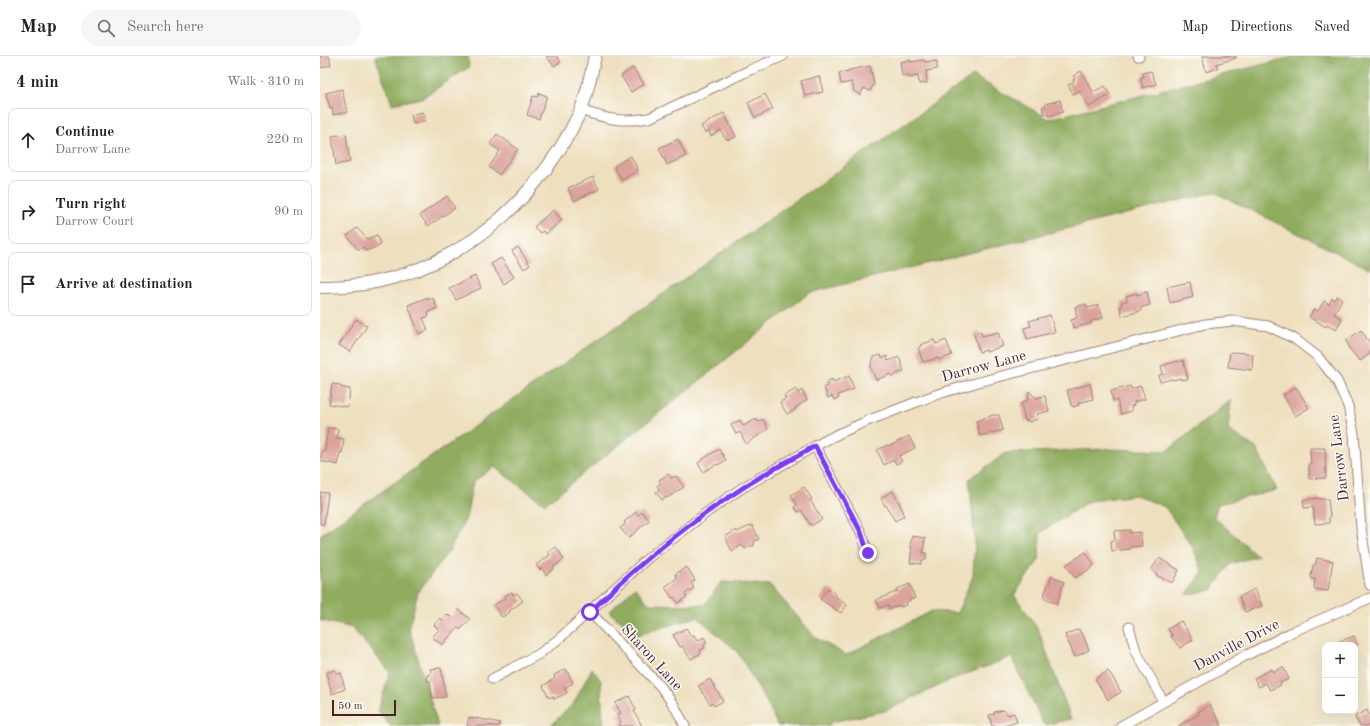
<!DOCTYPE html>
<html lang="en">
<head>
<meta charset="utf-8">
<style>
  :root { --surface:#fff; --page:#f6f6f6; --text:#222; --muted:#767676; --line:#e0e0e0 }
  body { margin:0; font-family:"Old Standard TT",serif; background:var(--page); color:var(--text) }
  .controls { position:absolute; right:12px; bottom:12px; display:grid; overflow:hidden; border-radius:8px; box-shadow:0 4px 16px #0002 }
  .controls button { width:36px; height:36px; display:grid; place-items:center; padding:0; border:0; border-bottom:1px solid var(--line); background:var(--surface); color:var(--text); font:20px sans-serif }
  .scale { position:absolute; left:12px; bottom:10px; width:64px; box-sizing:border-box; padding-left:4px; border:2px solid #4a1f2b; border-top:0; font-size:11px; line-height:14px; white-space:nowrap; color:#4a1f2b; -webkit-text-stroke:3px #fdfcf7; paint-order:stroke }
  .stop { position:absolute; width:12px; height:12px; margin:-9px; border:3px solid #7c3aed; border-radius:50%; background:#fff }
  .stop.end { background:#7c3aed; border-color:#fff; box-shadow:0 1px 4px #0008 }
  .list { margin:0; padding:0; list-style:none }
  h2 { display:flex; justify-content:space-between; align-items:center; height:52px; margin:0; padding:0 16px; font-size:17px }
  h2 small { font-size:13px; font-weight:400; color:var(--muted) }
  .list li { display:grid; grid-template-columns:26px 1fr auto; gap:12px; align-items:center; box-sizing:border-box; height:64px; margin:0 8px 8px; padding:0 8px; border:1px solid var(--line); border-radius:8px }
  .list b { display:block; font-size:15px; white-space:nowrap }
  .list p { margin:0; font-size:13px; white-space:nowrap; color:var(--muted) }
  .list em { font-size:13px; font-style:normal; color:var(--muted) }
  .icon { flex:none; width:22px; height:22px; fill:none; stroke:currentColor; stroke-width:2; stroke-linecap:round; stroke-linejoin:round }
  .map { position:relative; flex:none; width:1050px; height:670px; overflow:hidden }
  header { display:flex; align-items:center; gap:24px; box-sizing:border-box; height:56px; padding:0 20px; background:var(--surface); border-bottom:1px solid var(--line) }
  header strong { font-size:19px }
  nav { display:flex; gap:22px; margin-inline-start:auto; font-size:14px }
  .search { width:280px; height:36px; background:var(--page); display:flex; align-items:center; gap:10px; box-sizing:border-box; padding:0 14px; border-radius:22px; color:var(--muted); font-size:15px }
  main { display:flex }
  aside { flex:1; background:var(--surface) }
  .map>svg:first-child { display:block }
  .forest { fill:#8fac5f; stroke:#6c6645 }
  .building { fill:#dba39c }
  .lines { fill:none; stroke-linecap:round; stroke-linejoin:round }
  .minor-casing { stroke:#9c8075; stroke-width:11 }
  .tertiary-casing { stroke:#9c8075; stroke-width:14 }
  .minor { stroke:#fff; stroke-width:9 }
  .tertiary { stroke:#fff; stroke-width:12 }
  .route { stroke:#7c3aed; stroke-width:5 }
  .labels { text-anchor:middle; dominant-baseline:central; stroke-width:3; stroke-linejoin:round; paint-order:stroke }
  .street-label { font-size:15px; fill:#4a1f2b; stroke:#fdfcf7 }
</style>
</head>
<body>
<header>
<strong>Map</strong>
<div class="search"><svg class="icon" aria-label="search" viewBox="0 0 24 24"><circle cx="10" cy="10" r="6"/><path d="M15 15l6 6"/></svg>Search here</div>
<nav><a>Map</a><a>Directions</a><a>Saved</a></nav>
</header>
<main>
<aside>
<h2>4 min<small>Walk · 310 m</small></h2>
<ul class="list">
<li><svg class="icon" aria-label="ahead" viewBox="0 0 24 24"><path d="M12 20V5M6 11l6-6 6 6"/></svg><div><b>Continue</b><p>Darrow Lane</p></div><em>220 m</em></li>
<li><svg class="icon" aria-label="right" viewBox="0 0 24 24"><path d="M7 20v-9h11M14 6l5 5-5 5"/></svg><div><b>Turn right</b><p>Darrow Court</p></div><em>90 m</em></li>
<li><svg class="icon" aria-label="arrive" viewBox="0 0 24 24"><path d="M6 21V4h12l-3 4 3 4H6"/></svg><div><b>Arrive at destination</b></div></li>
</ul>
</aside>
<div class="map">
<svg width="1050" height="670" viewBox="0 0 1050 670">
  <rect width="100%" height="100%" fill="#fdfcf7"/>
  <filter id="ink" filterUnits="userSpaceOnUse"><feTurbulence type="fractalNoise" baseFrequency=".025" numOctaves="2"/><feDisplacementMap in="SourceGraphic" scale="8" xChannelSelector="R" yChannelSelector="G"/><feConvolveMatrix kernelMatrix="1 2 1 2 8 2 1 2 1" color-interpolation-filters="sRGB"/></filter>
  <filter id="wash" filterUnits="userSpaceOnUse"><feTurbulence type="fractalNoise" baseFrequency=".012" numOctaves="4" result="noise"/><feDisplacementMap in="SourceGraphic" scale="16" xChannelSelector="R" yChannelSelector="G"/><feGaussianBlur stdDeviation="0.9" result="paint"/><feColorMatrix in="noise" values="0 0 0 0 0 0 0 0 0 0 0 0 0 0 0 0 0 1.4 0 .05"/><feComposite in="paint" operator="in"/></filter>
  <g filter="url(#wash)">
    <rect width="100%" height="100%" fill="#eee0bf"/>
    <path class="forest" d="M55,0H148L149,11L102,42L72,48Z
      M976,0H1050V213L894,136L489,237L225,448L174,411L153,426L146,462L129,495L98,536L89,572L118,670H70L58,655L70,616L32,572L0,564V479L653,20L729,63Z
      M911,344L908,374L936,392L957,434L898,448L894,461L938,500L910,508L892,534L866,539L883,516L873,492L845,451L816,439L769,445L720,477L719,504L694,539L718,573L751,663L724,669L691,601L631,624L565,655L512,666L508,670H458L446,645L417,595L377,561L318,579L289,556L315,531L329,548L385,549L401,526L450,529L496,582L526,599L612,555L637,557L653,520L655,483L649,423L686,397L786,393L847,395Z
      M272,612L281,625L282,651L284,670H230L254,647Z"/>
    <g id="blocks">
      <path class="building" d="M0,0H9L11,9L0,12Z
        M226,0H237L241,6L234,10Z
        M882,0H916V2L896,8L898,12L886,16Z
        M590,4V6L604,4L605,6L617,5V13L606,15L607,27L599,28L598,20L588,22V19L582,20L580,6Z
        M550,10L554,28L550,35L544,32L540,39L534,35L532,26L521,28L519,17L529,15V14Z
        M313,12L324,28L311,36L301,20Z
        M761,15L773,36L785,30L790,39L769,51L759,35L753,38L748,29L754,26L753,24L755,22L753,20Z
        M831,15L836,28L823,32L820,22L824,21L823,17Z
        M499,20L503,36L485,40L481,25Z
        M22,33L27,56L13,59L12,52L10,53L6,37Z
        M219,37L227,40L219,63L207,59L213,40L218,41Z
        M445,38L453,53L435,62L428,47Z
        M740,44L743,56L728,60V57L724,58L722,51L726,50L725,48Z
        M103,56L105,65L93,68L91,59Z
        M404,57L416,81L408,84L404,81L401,74L391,80L389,75L385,77L381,70Z
        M26,78L30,106L16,109L12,80Z
        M177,78L198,93L179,119L169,111L180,95L170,88Z
        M358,83L366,100L347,109L339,92Z
        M311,100L318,114L302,124L294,110Z
        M273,121L279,133L254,145L248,132Z
        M127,140L135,152L108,170L100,159Z
        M233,154L242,164L226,178L223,175L220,177L214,171Z
        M37,172L47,183L57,179L61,189L46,195L43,191L39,194L27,180Z
        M198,191L210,209L204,213L192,195Z
        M181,202L194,221L184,228L171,208Z
        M155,220L161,232L136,244L129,232Z
        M870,226L873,241L850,247L847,231Z
        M827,236L830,249L820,252L821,255L802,260L800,251H802L801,246L807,245L806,240L817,237V239Z
        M1017,240L1022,243L1014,258L1022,263L1016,274L1007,269L1006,271L989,261L994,253L998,255L1004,245L1009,248L1012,242L1014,244Z
        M108,241V244L113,242L117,252L108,256L109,260L103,262L108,274L99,278L88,249Z
        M766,248L768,252L779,249L783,262L771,265L772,267L753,272L751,264L757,262L755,251Z
        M730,259L735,276L707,283L704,272L711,270L709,265Z
        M36,263L47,270L30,296L19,289Z
        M1041,274L1050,287V298L1040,305L1028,291L1029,290L1026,285Z
        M661,276L662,280L678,276L683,290L666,296V294L659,296L654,278Z
        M614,284L616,288L626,284L632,299L619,304L618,302L603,306L598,292L601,290L600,289Z
        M910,296L928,297V298L933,299L932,314L908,311Z
        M561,299L562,302L567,300L568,305L579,301L584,315L572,320L571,318L556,324L551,312V308L554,301Z
        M863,304L868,323L861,324V322L853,324L852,323L840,326L839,319L843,318L841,310L858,305V306Z
        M529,320L534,333L518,339L519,342L514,344L512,340L508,342L504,331L508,330L506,326L512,323L513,326Z
        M12,328L20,329V331L30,333L28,351L9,348Z
        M770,328L773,343L758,347L759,349L753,351L751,349L747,334Z
        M810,330L811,333L821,330L825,343L814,346V349L811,350L812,355L801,358L797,344L793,345L791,335Z
        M976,331L989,352L975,360L963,339Z
        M476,333L478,337L482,334L487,344L475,352L476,353L467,358L460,346L466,343L464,340Z
        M709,335L716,342L725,340L729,355L717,358L718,363L709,366L708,364L705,365L701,347L708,344Z
        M673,359H679L683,374L660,380L656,365Z
        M436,363L438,366L443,363L448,373L426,388L420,376L416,378L411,369L420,364L423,370Z
        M8,372L18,373L17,382L24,383L22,397L20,396L18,409L0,405L2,395H5Z
        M589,380L595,392L579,400L582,405L576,408L574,404L564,409L557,394L568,389L569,390Z
        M990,392H1005L1006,422L989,423V408H991Z
        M399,393L406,404L398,409L397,408L383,416L378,407L381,405V404Z
        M348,418L351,422L356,420L364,431L347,442L346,441L342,444L336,436L339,433L337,430L341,427L339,424Z
        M484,431L492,443L490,444L502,463L491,470L481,454L478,456L474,451L477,449L471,439Z
        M573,435L583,455L582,456L584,460L575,465L566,449L565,450L561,442Z
        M0,436L8,437L4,468H0Z
        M999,442V443H1008L1010,461H1009V467L995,468L993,451L984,452L983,444Z
        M316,456L318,459L322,456L329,464L309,482L300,472L306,468L304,466Z
        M432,469L439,483L434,486V490H430L425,493L422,489L412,495L405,481L416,474L417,476Z
        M810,474V477L821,476L822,490L810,491V493L792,495L791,485L795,484L794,475Z
        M592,480L605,482L603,497H606V504H602L601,508L590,507L592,491H590Z
        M236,491L244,503L233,511L234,513L226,519L222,512L220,514L216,509L230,499L228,496Z
        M766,496L774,509L770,513L755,522L746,509Z
        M839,502L859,514L852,527L836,519L837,518L831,514Z
        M997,502L1013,505L1008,535L994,533L995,523H992L991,520L993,509H995Z
        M367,511L375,524L371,527L374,532L365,538L367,541L358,547L354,541L352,542L345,531L357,522L355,518Z
        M732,520L744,526L737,548L723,541Z
        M590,528L595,542L586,546L587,549L581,551L580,549L569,553L568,549L560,552L556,544L578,535L577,533Z
        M508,532L515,537L514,539L527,549L521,557L500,543Z
        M935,533L942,550L925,556L919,541Z
        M192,536L193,539L197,537L203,545L189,555L190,556L182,561L174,549L186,542L185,540Z
        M138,553L150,563L140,574L138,571L122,589L112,581L119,574L114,569L120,562L122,564L127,558L130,561Z
        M861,565L873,584L860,592L850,579H852L848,573Z
        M366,572L371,580L374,579L377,585L384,581L387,587L384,589L385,592L380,594L381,597L371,603L362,590L360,591L353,579Z
        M759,573L761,578L762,577L769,594L755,601L745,579Z
        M1034,580L1038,589H1011V588Z
        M963,611L969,623L960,627L961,629L950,634L946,627L939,631L934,622L952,613L953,616Z
        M121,612L126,641L112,642L110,625H107V619L111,618L110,613Z
        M246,613L253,627L244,632L247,637L234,643L233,640L229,642L223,630L235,622L234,619Z
        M15,614L17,618L21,617L25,633L12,638L6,617Z
        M788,615L792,620L801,636L788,644L775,623Z
        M390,623L403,645L394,650L392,647L390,648L378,630Z
        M309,640L316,654L314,655L322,670H299L301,665L297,658L301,657L295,647Z
        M890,649L902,670H858L879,658L878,656Z
        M684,654L688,659L694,657L697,666L683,670H672L669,659L675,658L674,656Z
        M1047,654L1050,661V670H1040L1035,661L1036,660Z
        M149,661L155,663L156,662L180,667L179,670H147Z"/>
    </g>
  </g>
  <g filter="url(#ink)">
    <use href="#blocks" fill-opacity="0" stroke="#9c8075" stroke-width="1"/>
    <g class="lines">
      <defs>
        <path id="minor" d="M818,0H819
          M260,54C287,63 301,67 329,62L430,14L463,0
          M495,390L541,476L548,497
          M270,556L341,631L355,651L365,670
          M809,571L816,595L843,645
          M172,623L219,598L240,582L328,502L390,454L422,432L495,390L518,378L547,365L615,339L655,327L885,268L913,265L948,270L975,283L998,301L1017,325L1028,350L1034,378L1041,472L1050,529
          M801,670L923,601L976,574L1050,542"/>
        <path id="tertiary" d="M0,231C115,233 213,157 260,56C267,39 271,18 275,0"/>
      </defs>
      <use href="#minor" class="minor-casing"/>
      <use href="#tertiary" class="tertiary-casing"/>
      <use href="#minor" class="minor"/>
      <use href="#tertiary" class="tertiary"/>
    </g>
  </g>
  <g class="lines" filter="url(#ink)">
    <path class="route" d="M270,556C316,510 367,468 421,433C445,417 471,404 495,390L541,476L548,497"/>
  </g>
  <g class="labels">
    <g class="street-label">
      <text transform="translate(664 311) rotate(-15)">Darrow Lane</text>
      <text transform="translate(1020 402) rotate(-97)">Darrow Lane</text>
      <text transform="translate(917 590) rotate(-28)">Danville Drive</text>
      <text transform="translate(331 602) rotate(48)">Sharon Lane</text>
    </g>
  </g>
</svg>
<div class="controls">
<button>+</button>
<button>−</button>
</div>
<div class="scale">50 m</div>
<div class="stop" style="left:270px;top:556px"></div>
<div class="stop end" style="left:548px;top:497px"></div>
</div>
</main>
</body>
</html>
